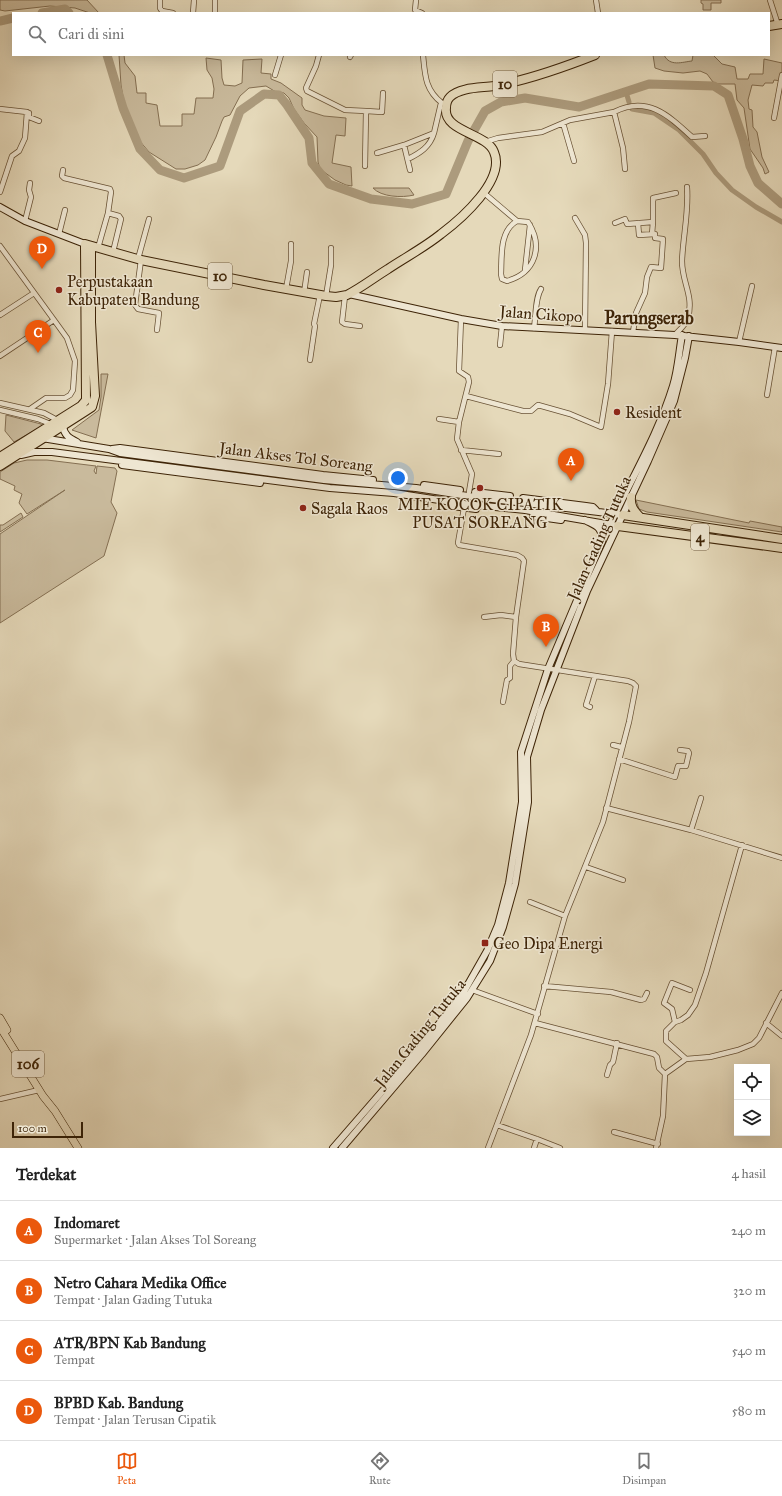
<!DOCTYPE html>
<html lang="id">
<head>
<meta charset="utf-8">
<style>
  :root { --surface:#fff; --page:#f2f2f2; --text:#222; --muted:#767676; --line:#e0e0e0; --accent:#ea580c }
  body { margin:0; font-family:"IM FELL Great Primer",serif; background:var(--page); color:var(--text) }
  .controls { position:absolute; right:12px; bottom:12px; display:grid; overflow:hidden; border-radius:0px; box-shadow:0 4px 16px #0002 }
  .controls button { width:36px; height:36px; display:grid; place-items:center; padding:0; border:0; border-bottom:1px solid var(--line); background:var(--surface); color:var(--text); font:20px sans-serif }
  .scale { position:absolute; left:12px; bottom:10px; width:71px; box-sizing:border-box; padding-left:4px; border:2px solid #3e2407; border-top:0; font-size:11px; line-height:14px; white-space:nowrap; color:#3e2407; -webkit-text-stroke:3px #eee6d2; paint-order:stroke }
  .you { position:absolute; left:398px; top:478px; width:14px; height:14px; margin:-10px; border:3px solid #fff; border-radius:50%; background:#1a73e8; box-shadow:0 0 0 6px #1a73e833 }
  .badge { display:grid; place-items:center; width:26px; height:26px; border-radius:50%; background:var(--accent); color:#fff; font-size:13px; font-weight:700 }
  .pin { position:absolute; translate:-50% -33px; filter:drop-shadow(0 1px 2px #0008) }
  .pin::after { content:''; position:absolute; top:21px; width:14px; height:12px; background:inherit; clip-path:polygon(0 0,100% 0,50% 100%) }
  .list { margin:0; padding:0; list-style:none }
  h2 { display:flex; justify-content:space-between; align-items:center; height:52px; margin:0; padding:0 16px; font-size:17px }
  h2 small { font-size:13px; font-weight:400; color:var(--muted) }
  .list li { display:grid; grid-template-columns:26px 1fr auto; gap:12px; align-items:center; box-sizing:border-box; height:60px; padding:0 16px; border-top:1px solid var(--line) }
  .list b { display:block; font-size:15px; white-space:nowrap }
  .list p { margin:0; font-size:13px; white-space:nowrap; color:var(--muted) }
  .list em { font-size:13px; font-style:normal; color:var(--muted) }
  .icon { flex:none; width:22px; height:22px; fill:none; stroke:currentColor; stroke-width:2; stroke-linecap:round; stroke-linejoin:round }
  .map { position:relative; flex:none; width:782px; height:1148px; overflow:hidden }
  .search { position:absolute; background:var(--surface); box-shadow:0 4px 16px #0002; left:12px; right:12px; top:12px; height:44px; display:flex; align-items:center; gap:10px; box-sizing:border-box; padding:0 14px; border-radius:0px; color:var(--muted); font-size:15px }
  .sheet { height:292px; background:var(--surface) }
  nav { display:flex; justify-content:space-around; align-items:center; box-sizing:border-box; height:56px; border-top:1px solid var(--line); background:var(--surface); font-size:11px; color:var(--muted) }
  nav a { display:grid; justify-items:center; gap:2px }
  nav .on { color:var(--accent) }
  .map>svg:first-child { display:block }
  .green { fill:#c9ba9c; stroke:#846f52 }
  .lines { fill:none; stroke-linecap:round; stroke-linejoin:round }
  .canal { stroke:#ac9b7d; stroke-width:5 }
  .river { stroke:#ac9b7d; stroke-width:9 }
  .street-casing { stroke:#685134; stroke-width:6 }
  .secondary-casing { stroke:#3e2407; stroke-width:8 }
  .primary-casing { stroke:#3e2407; stroke-width:8 }
  .highway-casing { stroke:#3e2407; stroke-width:10 }
  .street { stroke:#eee6d2; stroke-width:4.5 }
  .secondary { stroke:#eee6d2; stroke-width:6 }
  .primary { stroke:#e5d9ba; stroke-width:7 }
  .highway { stroke:#e5d9ba; stroke-width:8 }
  .poi-dot { fill:#8f2418; stroke:#eee6d2; stroke-width:1.5 }
  .labels { text-anchor:middle; dominant-baseline:central; stroke-width:3; stroke-linejoin:round; paint-order:stroke }
  .shield { fill:#eee6d2; stroke:#735e44; stroke-width:1 }
  .shield-label { font-size:15px; font-weight:bold; fill:#3e2407 }
  .poi-label { font-size:16px; fill:#3e2407; stroke:#eee6d2; text-anchor:start }
  .street-label { font-size:16px; fill:#3e2407; stroke:#eee6d2 }
  .quarter-label { font-size:18px; font-weight:bold; fill:#3e2407; stroke:#eee6d2 }
</style>
</head>
<body>
<div class="map">
<svg width="782" height="1148" viewBox="0 0 782 1148">
  <rect width="100%" height="100%" fill="#e5d9ba"/>
  <filter id="stains"><feTurbulence type="fractalNoise" baseFrequency=".005" numOctaves="4"/><feColorMatrix values="0 0 0 0 .2 0 0 0 0 .09 0 0 0 0 .02 0 0 0 .5 -.17"/></filter>
  <radialGradient id="worn" r=".72"><stop offset=".6" stop-color="#630" stop-opacity="0"/><stop offset="1" stop-color="#630" stop-opacity=".3"/></radialGradient>
  <path class="green" d="M0,0H87L99,13H90L75,8L50,6L5,11L0,10Z
    M701,0H721V3H711V10H703V4L701,3Z
    M119,55H124L125,63L135,76L137,93H146V103L157,105L160,126H182V114H194L196,98H213L214,89L212,78L207,70L206,58L221,60L222,78L224,85L235,86L242,83L243,60L262,59L261,73L271,74V79L281,83L302,98V105L305,110L324,116L346,118L345,136L336,135L332,163L351,167L352,186L346,185L335,180L320,169L318,162L317,137L304,123L294,109L289,98L284,93L276,92L266,86L249,88L240,96L230,115L224,117L222,121L216,137L205,160L198,165L185,169H176L149,152L138,139L129,120L124,103L121,85Z
    M653,55H664C670,67 682,62 692,61L693,55H713L722,64L735,67L737,79H748L750,74H763L764,59L782,63V81L774,80L773,83H765L763,86L752,85L748,100L749,109L752,110L753,127L757,132L762,157L769,172L765,174L763,168L750,149L744,108L737,100L735,84H717L713,82L707,74L700,71L683,73L664,71L655,68Z
    M373,188H409L414,195C402,198 381,197 373,188Z
    M101,374H108L96,438L72,430L99,410L101,397Z
    M6,415L41,424L42,426L14,442L5,431Z
    M27,460H47L96,466L94,471L96,474L97,466L115,468L117,471L111,502L117,513L104,556L0,623V534L65,490L27,514L19,503L22,494L14,490L15,486L0,479V472L14,463Z
    M636,500L749,523L750,521L782,527V532L647,512L639,509Z
    M21,513L23,517L0,532V525H3Z"/>
  <g class="lines">
    <path class="canal" d="M626,92L629,102
      M632,109L654,113L679,130L703,154L716,173L732,190L756,207L782,222"/>
    <path class="river" d="M42,13L65,9L69,13
      M0,21L13,18
      M107,55L123,108L140,149L160,170L184,178L220,166L240,111L264,94L279,95L287,105L309,138L312,163L329,184L371,199L412,204L446,194L468,141L485,111L501,102L525,98L579,107L649,84L714,86L728,95L743,139L750,166L758,183L782,204"/>
    <defs>
      <path id="street" d="M160,0V8L162,11L173,13
        M215,0V13
        M416,0L415,10L422,13
        M596,0L598,13
        M770,0L778,25
        M193,13L194,0
        M319,55L316,66L306,88L307,91L345,110L366,111
        M423,55C425,75 425,90 442,103
        M350,57L351,55
        M275,75L281,55
        M0,109L27,112L25,138L19,151L12,156L0,192
        M614,112C647,95 668,115 692,137L705,136
        M29,113V117L39,121
        M774,118L782,75
        M563,123L574,161
        M485,142L498,138L542,132L570,120L614,112L623,148L625,169
        M404,145L410,170
        M377,153L404,145L434,133L441,103
        M408,159C420,153 430,147 434,133
        M365,166L366,111L382,112L383,93
        M63,170L62,176L64,178L110,189L111,192L108,213
        M484,193L517,221L528,222C544,247 535,273 507,281L502,279L501,274C502,257 499,231 517,221
        M575,218L585,235L586,243L585,330
        M25,221L31,197L29,190L30,183
        M653,222V198L676,193
        M615,223L625,219L627,224L653,222L652,234
        M59,234L65,210
        M0,246L54,320
        M98,248L108,213L119,216L121,219L113,252
        M138,259L149,219
        M141,260L135,305L138,309L159,313L157,330
        M525,270L530,225
        M286,289L291,261V244
        M304,293L307,272
        M326,296L331,265V248
        M345,296L342,322L345,324L360,326
        M0,315L34,293
        M461,319L459,371L468,377L469,382L459,422L457,439L472,474L469,492
        M534,328C536,316 535,298 541,289
        M633,332L636,313L645,293L647,277L651,267L661,268L663,239L655,238V234L639,235L638,223
        M675,335C679,330 686,325 688,318C694,295 682,283 682,261C683,236 689,212 687,187
        M739,342L752,286
        M500,345L502,326
        M0,356L54,320L67,338L75,361L73,390L70,395L65,398H46L30,409
        M310,360L315,326L314,324L320,295
        M767,395L775,347
        M466,396L523,411H531L538,405L570,414L601,427L608,384L612,331
        M0,403L44,413L59,421
        M0,410L38,419L53,425
        M439,419L459,422
        M461,450L499,454
        M464,508L458,543L459,545L517,555L522,558L524,561L516,617L513,654L514,661L519,664L628,681L633,683L636,686L629,722L603,822L565,916L531,1035L488,1148
        M484,617L501,615L516,617
        M503,702L507,680L510,678V666L514,661
        M590,707L586,705L595,676
        M613,745L621,747
        M619,759L675,777L678,766H686L689,753L688,751L680,750
        M606,808L691,830L782,858
        M691,830L701,798
        M586,867L623,880
        M530,902L565,916
        M544,986L611,992L641,1000L644,999L647,993
        M472,990L538,1014
        M675,1022L681,1020L688,1015L695,1005L706,973L742,845
        M535,1023L654,1054L657,1057L659,1068L665,1074
        M766,1023L782,1036
        M686,1059L666,1041V1031L675,1022L672,1009L664,1003L672,983L690,990
        M607,1075L610,1065L613,1062L617,1043
        M0,1099L39,1090
        M497,1125L537,1139L560,1148
        M614,1132L658,1144
        M534,1148L537,1139
        M656,1148L663,1116L665,1074L686,1059L710,1057L738,1050L753,1044L759,1038L782,993"/>
      <path id="secondary" d="M0,207L25,221L85,244
        M349,294L461,319L502,326L675,335L739,342L782,348
        M63,426C64,435 69,438 77,442
        M42,438L109,449L120,453L324,480L416,488L468,496L623,515
        M112,449L120,448L323,475L373,480
        M21,455L34,452H52L330,488L394,493L465,504L525,510L618,526
        M122,465L260,483
        M424,485L460,490
        M475,492L510,496
        M523,498L586,506L593,507L596,510
        M452,506L476,509
        M533,516L561,520
        M610,525C631,479 658,435 673,386C678,370 679,352 682,335
        M333,1148L418,1050L462,995L487,951L498,925L509,883L522,802L521,752L548,669L602,541C602,526 596,526 585,520
        M342,1148L422,1054L467,998L490,961L503,927L515,884L528,802L527,757L541,710L587,591L648,461L674,401L685,358L689,336"/>
      <path id="primary" d="M0,1018L7,1030
        M0,1027L43,1096L55,1111L78,1148"/>
      <path id="highway" d="M769,26L782,24
        M0,457L81,406L86,400L85,244L141,260L264,285L326,296L336,297L347,295C361,288 375,277 388,269C406,257 425,247 441,234C461,219 506,180 494,152C487,133 443,132 446,108C446,104 447,100 450,97C460,87 481,88 494,86C529,80 562,68 595,55
        M0,466L86,411L92,407L95,396L91,322V247
        M631,497C630,506 634,511 640,517
        M623,515L782,539
        M618,526L782,548"/>
    </defs>
    <use href="#street" class="street-casing"/>
    <use href="#secondary" class="secondary-casing"/>
    <use href="#primary" class="primary-casing"/>
    <use href="#highway" class="highway-casing"/>
    <use href="#street" class="street"/>
    <use href="#secondary" class="secondary"/>
    <use href="#primary" class="primary"/>
    <use href="#highway" class="highway"/>
  </g>
  <g class="poi-dot">
    <circle cx="59" cy="290" r="4"/>
    <circle cx="617" cy="412" r="4"/>
    <circle cx="480" cy="488" r="4"/>
    <circle cx="303" cy="508" r="4"/>
    <rect x="481" y="939" width="8" height="8" rx="2"/>
  </g>
  <g class="labels">
    <g class="shield">
      <rect x="493" y="71" width="24" height="26" rx="3"/>
      <rect x="208" y="263" width="24" height="26" rx="3"/>
      <rect x="691" y="524" width="18" height="26" rx="3"/>
      <rect x="12" y="1051" width="32" height="26" rx="3"/>
    </g>
    <g class="shield-label">
      <text x="505" y="84">10</text>
      <text x="220" y="276">10</text>
      <text x="700" y="537">4</text>
      <text x="28" y="1064">106</text>
    </g>
    <g class="poi-label">
      <text x="67" y="281">Perpustakaan<tspan x="67" dy="18">Kabupaten Bandung</tspan></text>
      <text x="625" y="412">Resident</text>
      <text x="480" y="504" text-anchor="middle">MIE KOCOK CIPATIK<tspan x="480" dy="18">PUSAT SOREANG</tspan></text>
      <text x="311" y="508">Sagala Raos</text>
      <text x="493" y="943">Geo Dipa Energi</text>
    </g>
    <g class="street-label">
      <text transform="translate(541 314) rotate(4)">Jalan Cikopo</text>
      <text transform="translate(296 457) rotate(7)">Jalan Akses Tol Soreang</text>
      <text transform="translate(599 538) rotate(-66)">Jalan Gading Tutuka</text>
      <text transform="translate(420 1033) rotate(-51)">Jalan Gading Tutuka</text>
    </g>
    <g class="quarter-label">
      <text x="649" y="318">Parungserab</text>
    </g>
  </g>
  <rect width="100%" height="100%" filter="url(#stains)"/>
  <rect width="100%" height="100%" fill="url(#worn)"/>
</svg>
<div class="controls">
<button><svg class="icon" aria-label="locate" viewBox="0 0 24 24"><circle cx="12" cy="12" r="6"/><path d="M12 2v4M12 18v4M2 12h4M18 12h4"/></svg></button>
<button><svg class="icon" aria-label="layers" viewBox="0 0 24 24"><path d="M12 4l9 5-9 5-9-5zM3 14l9 5 9-5"/></svg></button>
</div>
<div class="scale">100 m</div>
<div class="you"></div>
<div class="pin badge" style="left:571px;top:481px">A</div>
<div class="pin badge" style="left:546px;top:647px">B</div>
<div class="pin badge" style="left:38px;top:353px">C</div>
<div class="pin badge" style="left:42px;top:269px">D</div>
<div class="search"><svg class="icon" aria-label="search" viewBox="0 0 24 24"><circle cx="10" cy="10" r="6"/><path d="M15 15l6 6"/></svg>Cari di sini</div>
</div>
<section class="sheet">
<h2>Terdekat<small>4 hasil</small></h2>
<ul class="list">
<li><span class="badge">A</span><div><b>Indomaret</b><p>Supermarket · Jalan Akses Tol Soreang</p></div><em>240 m</em></li>
<li><span class="badge">B</span><div><b>Netro Cahara Medika Office</b><p>Tempat · Jalan Gading Tutuka</p></div><em>320 m</em></li>
<li><span class="badge">C</span><div><b>ATR/BPN Kab Bandung</b><p>Tempat</p></div><em>540 m</em></li>
<li><span class="badge">D</span><div><b>BPBD Kab. Bandung</b><p>Tempat · Jalan Terusan Cipatik</p></div><em>580 m</em></li>
</ul>
</section>
<nav>
<a class="on"><svg class="icon" aria-label="map" viewBox="0 0 24 24"><path d="M3 6l6-2 6 2 6-2v14l-6 2-6-2-6 2zM9 4v14M15 6v14"/></svg>Peta</a>
<a><svg class="icon" aria-label="directions" viewBox="0 0 24 24"><path d="M12 3l9 9-9 9-9-9zM9 14v-3h6M13 9l2 2-2 2"/></svg>Rute</a>
<a><svg class="icon" aria-label="saved" viewBox="0 0 24 24"><path d="M7 4h10v16l-5-4-5 4z"/></svg>Disimpan</a>
</nav>
</body>
</html>
